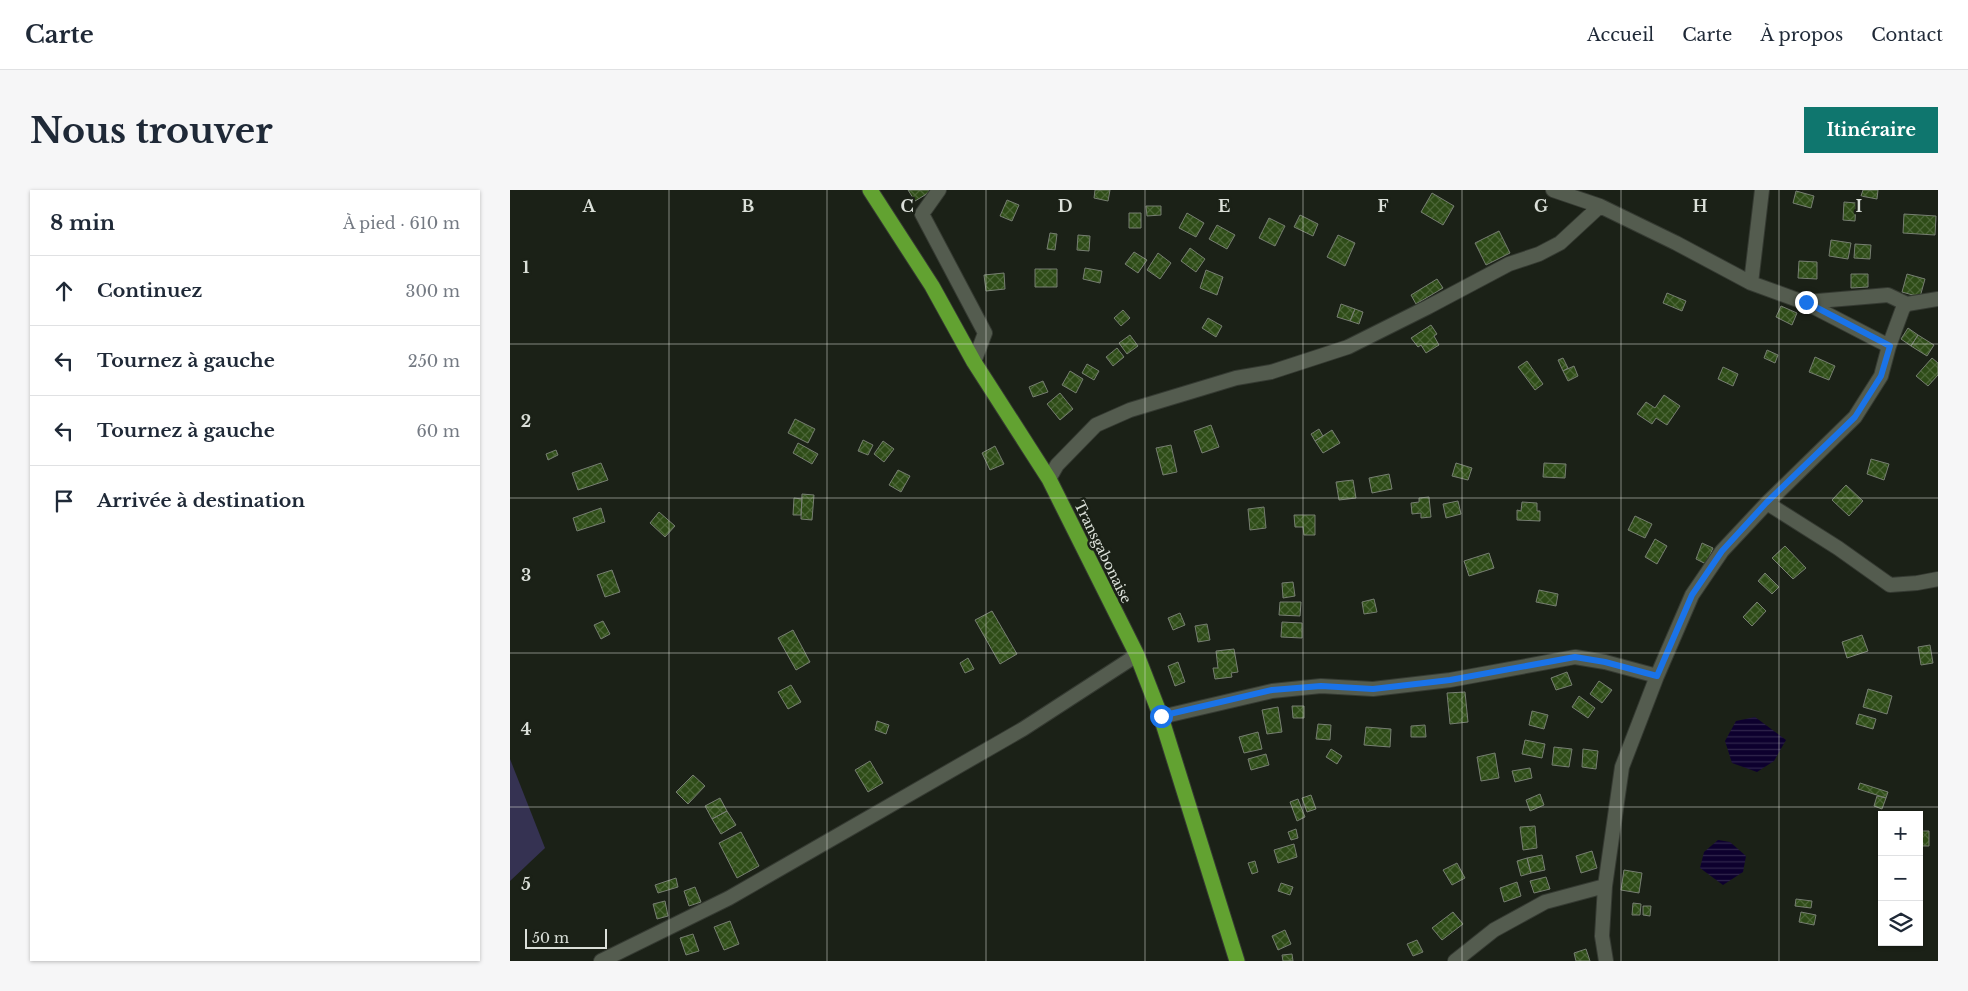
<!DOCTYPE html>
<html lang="fr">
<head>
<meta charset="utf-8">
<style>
  :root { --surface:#fff; --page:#f6f6f7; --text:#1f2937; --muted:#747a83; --line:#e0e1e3; --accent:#0f766e }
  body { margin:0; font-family:"Libre Baskerville",serif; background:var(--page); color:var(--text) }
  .controls { position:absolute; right:15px; bottom:15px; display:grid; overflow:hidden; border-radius:0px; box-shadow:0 1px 4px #0004 }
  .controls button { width:45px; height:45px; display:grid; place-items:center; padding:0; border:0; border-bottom:1px solid var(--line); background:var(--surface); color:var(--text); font:25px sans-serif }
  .scale { position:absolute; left:15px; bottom:12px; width:82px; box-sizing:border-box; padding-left:5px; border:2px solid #dbe0d9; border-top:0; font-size:14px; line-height:18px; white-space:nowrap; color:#dbe0d9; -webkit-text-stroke:4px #1b2117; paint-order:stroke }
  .stop { position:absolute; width:15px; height:15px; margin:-11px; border:4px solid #1a73e8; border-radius:50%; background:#fff }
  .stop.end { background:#1a73e8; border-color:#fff; box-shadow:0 1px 5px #0008 }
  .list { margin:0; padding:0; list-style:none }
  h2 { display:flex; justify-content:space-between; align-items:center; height:65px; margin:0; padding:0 20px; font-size:21px }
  h2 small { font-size:16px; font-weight:400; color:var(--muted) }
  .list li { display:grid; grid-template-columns:32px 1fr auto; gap:15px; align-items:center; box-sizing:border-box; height:70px; padding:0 20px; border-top:1px solid var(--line) }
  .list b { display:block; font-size:19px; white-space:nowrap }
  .list em { font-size:16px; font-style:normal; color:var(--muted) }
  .icon { flex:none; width:28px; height:28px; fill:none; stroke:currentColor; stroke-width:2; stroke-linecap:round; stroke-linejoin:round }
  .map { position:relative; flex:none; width:1428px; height:771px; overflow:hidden; border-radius:0px }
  header { display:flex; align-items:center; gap:30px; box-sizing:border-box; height:70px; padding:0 25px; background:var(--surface); border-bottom:1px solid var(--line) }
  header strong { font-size:24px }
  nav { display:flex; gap:28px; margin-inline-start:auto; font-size:18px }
  .intro { display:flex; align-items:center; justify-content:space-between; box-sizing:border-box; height:120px; padding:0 30px }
  h1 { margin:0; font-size:35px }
  .button { padding:12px 22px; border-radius:0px; background:var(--accent); color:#fff; font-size:18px; font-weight:700 }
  main { display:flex; gap:30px; padding:0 30px }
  aside { flex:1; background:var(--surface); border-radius:0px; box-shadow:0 1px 4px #0004 }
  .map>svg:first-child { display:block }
  .green { fill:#353252 }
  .water { fill:url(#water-rules) }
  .building { fill:url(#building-cross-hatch); stroke:#767e71 }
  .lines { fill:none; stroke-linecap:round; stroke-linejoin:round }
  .minor-casing { stroke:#353a32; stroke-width:16 }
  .highway-casing { stroke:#353a32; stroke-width:17 }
  .minor { stroke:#545c4f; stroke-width:14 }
  .highway { stroke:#62a231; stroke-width:15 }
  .route { stroke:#1a73e8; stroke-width:6 }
  .grid { fill:none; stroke:#dbe0d9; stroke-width:1; stroke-opacity:0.55 }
  .labels { text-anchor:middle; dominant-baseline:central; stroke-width:5; stroke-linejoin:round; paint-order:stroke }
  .street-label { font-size:14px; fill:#dbe0d9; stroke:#1b2117 }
  .grid-label { font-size:16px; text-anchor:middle; font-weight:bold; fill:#dbe0d9; stroke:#1b2117; stroke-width:5; stroke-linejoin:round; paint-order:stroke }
</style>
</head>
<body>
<header>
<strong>Carte</strong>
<nav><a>Accueil</a><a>Carte</a><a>À propos</a><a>Contact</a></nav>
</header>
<div class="intro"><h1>Nous trouver</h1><a class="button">Itinéraire</a></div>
<main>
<aside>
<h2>8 min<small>À pied · 610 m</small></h2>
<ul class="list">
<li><svg class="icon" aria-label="ahead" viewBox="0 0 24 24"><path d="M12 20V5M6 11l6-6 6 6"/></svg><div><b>Continuez</b></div><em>300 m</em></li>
<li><svg class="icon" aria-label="left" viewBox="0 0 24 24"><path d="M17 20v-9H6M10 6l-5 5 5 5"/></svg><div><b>Tournez à gauche</b></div><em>250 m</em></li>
<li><svg class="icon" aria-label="left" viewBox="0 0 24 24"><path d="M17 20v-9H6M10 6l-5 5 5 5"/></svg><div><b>Tournez à gauche</b></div><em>60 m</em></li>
<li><svg class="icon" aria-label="arrive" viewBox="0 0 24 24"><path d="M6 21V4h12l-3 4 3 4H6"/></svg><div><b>Arrivée à destination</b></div></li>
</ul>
</aside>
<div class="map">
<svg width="1428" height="771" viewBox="0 0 1428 771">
  <defs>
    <pattern id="water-rules" width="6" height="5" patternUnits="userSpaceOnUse" patternTransform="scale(1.25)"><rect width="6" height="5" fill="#0d002e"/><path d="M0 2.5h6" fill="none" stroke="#30254c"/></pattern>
    <pattern id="building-cross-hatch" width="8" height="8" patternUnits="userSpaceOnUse" patternTransform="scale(1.25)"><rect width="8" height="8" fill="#2e4c17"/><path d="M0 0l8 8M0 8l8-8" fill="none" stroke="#4c6638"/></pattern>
  </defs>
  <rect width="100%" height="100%" fill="#1b2117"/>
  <path class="green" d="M0,569L35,658L0,691Z"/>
  <path class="water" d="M1245,527L1276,550L1264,571L1247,582L1222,573L1215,551L1226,531Z
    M1208,650L1220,652L1236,666L1233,682L1213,695L1190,678L1194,662Z"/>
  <path class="building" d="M398,0H419L420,2L405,11Z
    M585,0H600L598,11L584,8Z
    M1353,0H1368L1367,9L1351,6Z
    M1286,1L1304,6L1301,18L1283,13Z
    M922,3L944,16L933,35L911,22Z
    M497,10L509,15L502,31L490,26Z
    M1334,12L1346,13L1345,31L1333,30Z
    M636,16H651V25L637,26Z
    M619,23H631V38H619Z
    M677,23L694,33L686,47L669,38Z
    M1394,24L1426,26L1425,45L1393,43Z
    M790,25L808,34L803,46L784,37Z
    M759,28L775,36L765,56L749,48Z
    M707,35L725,45L717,59L699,49Z
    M989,41L1000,63L976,75L965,53Z
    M540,43L547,44L545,60L537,59Z
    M568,45L580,46L579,61L567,60Z
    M828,45L845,53L835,76L817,67Z
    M1321,50L1341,53L1338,69L1319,66Z
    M1345,54L1361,55L1360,69L1344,68Z
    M680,58L695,69L686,82L671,71Z
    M624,62L637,70L628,83L615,74Z
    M648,63L661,73L650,89L637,80Z
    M1289,71L1307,72V89L1288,88Z
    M575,78L592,81L590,93L573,89Z
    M525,79H547V97H525Z
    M696,80L713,87L707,105L690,98Z
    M494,83L495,99L476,101L474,85Z
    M1341,84H1358V97L1341,98Z
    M1397,84L1415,89L1410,107L1392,102Z
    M927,89L933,98L906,114L901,105Z
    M1157,103L1176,111L1172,121L1153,113Z
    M831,114L845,119L840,131L827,127Z
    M1271,116L1287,123L1282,135L1266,127Z
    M845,119L853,122L849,134L840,131Z
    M613,120L620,128L611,136L604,128Z
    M698,128L712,136L706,147L692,138Z
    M921,135L927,144L924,146L929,155L916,163L911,155L908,157L901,148Z
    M1398,138L1408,145L1401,156L1391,149Z
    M620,145L628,156L617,164L609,153Z
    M1408,145L1424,155L1417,166L1401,156Z
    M607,158L614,167L603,176L596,167Z
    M1257,160L1268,165L1265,173L1254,168Z
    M1305,167L1325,176L1319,190L1299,182Z
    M1053,168L1058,178L1053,181L1048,170Z
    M1422,168L1428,173V185L1418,196L1406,186Z
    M1017,171L1033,194L1025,200L1008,177Z
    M577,174L589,181L584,190L572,183Z
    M1064,176L1068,186L1058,191L1053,181Z
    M1213,177L1228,184L1223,196L1208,189Z
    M560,181L573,189L566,203L552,195Z
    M533,191L538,202L523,207L519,197Z
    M550,203L563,219L550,230L537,214Z
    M1154,205L1170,216L1157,235L1146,228L1142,234L1127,224L1136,212L1145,218Z
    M285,229L305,239L298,253L278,243Z
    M701,235L709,257L692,263L684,241Z
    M809,239L813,246L805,251L801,244Z
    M822,240L830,253L813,263L805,251Z
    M353,250L363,255L358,265L348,261Z
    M373,251L384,259L374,272L364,264Z
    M288,253L308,264L302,274L283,263Z
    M661,255L667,282L653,285L646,258Z
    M485,256L494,274L480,280L472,263Z
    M46,260L48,265L38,270L36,264Z
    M1361,269L1379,274L1374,290L1357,284Z
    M91,273L98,290L68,300L62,283Z
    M946,273L962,278L958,290L942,286Z
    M1034,273L1056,274L1055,288L1033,287Z
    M388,280L400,286L391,302L379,295Z
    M879,284L882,299L862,303L859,288Z
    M843,290L846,308L829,310L826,292Z
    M1336,295L1353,311L1339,326L1322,310Z
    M292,304L304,305L302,330L291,329Z
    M919,307L921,327L911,328V323L902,324L901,313L909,312V308Z
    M284,308L292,309L291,325H283Z
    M948,311L951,324L936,328L933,314Z
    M1012,312L1027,313V321H1030V331L1007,330V320L1011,321Z
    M754,317L756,338L740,340L738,319Z
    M91,318L95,332L67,341L63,328Z
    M149,322L165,336L155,347L140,333Z
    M784,325H805V345H794L793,337H785Z
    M1125,326L1142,334L1135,348L1118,340Z
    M1145,349L1157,356L1147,374L1135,367Z
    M1192,353L1203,358L1196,374L1186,369Z
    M1275,356L1296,378L1283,389L1262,368Z
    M979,363L984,378L959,386L954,371Z
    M102,380L110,402L95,407L87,385Z
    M1255,383L1269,397L1262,404L1248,391Z
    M783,392L785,406L773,408L772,393Z
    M1029,400L1048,404L1046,416L1026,412Z
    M864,409L867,422L854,424L852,412Z
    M770,412H791L790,426L769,425Z
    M1247,412L1256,421L1242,436L1233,427Z
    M482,421L507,464L490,474L465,430Z
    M670,423L675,435L663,440L658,428Z
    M93,431L100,444L91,449L84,435Z
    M772,432L792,433V448L771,447Z
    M697,434L700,450L688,452L685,436Z
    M283,440L300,472L286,480L268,448Z
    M1352,445L1358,461L1337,468L1332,452Z
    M1420,455L1423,473L1411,475L1408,457Z
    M724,459L728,482L721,483L722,487L705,489L703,478H708L706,461Z
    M458,468L464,479L455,483L450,473Z
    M668,472L675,492L665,496L658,476Z
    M1057,482L1062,495L1046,500L1041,488Z
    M1089,491L1102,500L1092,513L1080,504Z
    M281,495L291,512L278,519L268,502Z
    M1358,499L1382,506L1377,524L1353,517Z
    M955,502L958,532L940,534L937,503Z
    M1069,506L1085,518L1078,528L1062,517Z
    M782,516H794V528H783Z
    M768,517L772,542L757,544L752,520Z
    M1022,521L1038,525L1034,539L1019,535Z
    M1349,524L1366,529L1363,539L1346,534Z
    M367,531L379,535L376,544L365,540Z
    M808,534L821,535L820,550L806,549Z
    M915,535L916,547H901V536Z
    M856,537L881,539L880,557L854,555Z
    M748,542L752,559L734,563L729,547Z
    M1015,550L1035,554L1032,568L1012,564Z
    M1044,557L1062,559L1059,577L1042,575Z
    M821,559L832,566L827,574L816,567Z
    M1073,559L1088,561L1086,579L1072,577Z
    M985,563L989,588L971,591L967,567Z
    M756,564L759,575L741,580L738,569Z
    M360,571L373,593L358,602L345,580Z
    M1020,578L1022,588L1005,592L1002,581Z
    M183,585L195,596L178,614L166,602Z
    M1350,593L1378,602L1376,608L1348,599Z
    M1030,604L1034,615L1020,621L1016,610Z
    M801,605L806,619L797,622L792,608Z
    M1367,606L1376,608L1372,619L1364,616Z
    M210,608L217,621L202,629L195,616Z
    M788,609L795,627L787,631L780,612Z
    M217,621L226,635L211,644L202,629Z
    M1025,636L1027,658L1013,660L1010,637Z
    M786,639L788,648L781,650L778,642Z
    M1409,641H1419V656H1409Z
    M231,642L249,676L227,688L209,653Z
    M784,654L787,667L768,673L764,660Z
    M1082,661L1087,678L1071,683L1066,666Z
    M1032,665L1035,680L1021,683L1017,668Z
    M1017,668L1021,683L1011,686L1007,671Z
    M745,671L748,682L742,684L738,673Z
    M947,673L955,688L942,695L933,680Z
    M1114,680L1132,683L1129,703L1111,700Z
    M1036,687L1040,699L1024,703L1020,691Z
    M166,688L168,697L148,703L145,695Z
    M1007,692L1011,706L994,712L990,698Z
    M771,693L783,697L780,705L768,701Z
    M185,697L191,712L179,716L174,701Z
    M1286,709L1302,711L1301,718L1285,716Z
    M155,711L158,726L147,729L143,714Z
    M1123,713L1131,714L1130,725H1122Z
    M1133,716H1141L1140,726L1133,725Z
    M943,722L953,734L932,750L922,738Z
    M1291,722L1306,725L1304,735L1289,732Z
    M220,731L229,754L214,760L204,737Z
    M775,740L781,754L768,760L762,746Z
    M183,744L189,761L176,765L170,748Z
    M907,750L913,762L903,766L897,754Z
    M1076,759L1080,771H1066L1064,763Z
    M782,764L783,771H773L772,765Z"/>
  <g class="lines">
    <defs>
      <path id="minor" d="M429,0L412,24L475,143L464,172
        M1043,0L1090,16L1166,53L1241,93L1296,113L1379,156L1371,186L1345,227L1257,313L1212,361L1182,405L1147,486L1112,577L1095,696L1092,746L1096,771
        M1241,93L1252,0
        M1296,112L1378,105L1397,114L1428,109
        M1379,156L1393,118L1397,114
        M539,289L547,275L586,235L620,220L726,188L761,182L838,157L918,117L999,74L1029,64L1050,53L1090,16
        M1257,313L1328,358L1380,395L1407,393L1428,389
        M651,527L762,501L811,496L863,499L940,490L1065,467L1095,472L1147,486
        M91,771L219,708L513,539L627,465
        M945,771L984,740L1035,712L1095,696"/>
      <path id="highway" d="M360,0L422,96L464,172L539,289L627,465L651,527L727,771"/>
    </defs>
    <use href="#minor" class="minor-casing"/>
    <use href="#highway" class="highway-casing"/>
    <use href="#minor" class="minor"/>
    <use href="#highway" class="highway"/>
  </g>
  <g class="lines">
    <path class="route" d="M651,526L762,500L811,496L863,499L940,490L1065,467L1095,472L1147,486L1182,405L1212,361L1256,313L1345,227L1371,186L1380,156L1296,112"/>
  </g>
  <path class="grid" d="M159,0V771M317,0V771M476,0V771M635,0V771M793,0V771M952,0V771M1111,0V771M1269,0V771M0,154H1428M0,308H1428M0,463H1428M0,617H1428"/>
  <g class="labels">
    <g class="street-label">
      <text transform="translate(593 362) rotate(64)">Transgabonaise</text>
    </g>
  </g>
  <g class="grid-label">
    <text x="79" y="22">A</text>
    <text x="238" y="22">B</text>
    <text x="397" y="22">C</text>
    <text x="555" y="22">D</text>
    <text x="714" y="22">E</text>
    <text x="873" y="22">F</text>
    <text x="1031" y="22">G</text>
    <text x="1190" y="22">H</text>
    <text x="1349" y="22">I</text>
    <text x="16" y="83">1</text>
    <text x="16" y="237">2</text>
    <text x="16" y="391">3</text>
    <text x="16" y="545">4</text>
    <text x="16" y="700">5</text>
  </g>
</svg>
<div class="controls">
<button>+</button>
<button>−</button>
<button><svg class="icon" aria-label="layers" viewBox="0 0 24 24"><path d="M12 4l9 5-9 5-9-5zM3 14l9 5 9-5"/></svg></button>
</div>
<div class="scale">50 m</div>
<div class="stop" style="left:651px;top:526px"></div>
<div class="stop end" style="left:1296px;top:112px"></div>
</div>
</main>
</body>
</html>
